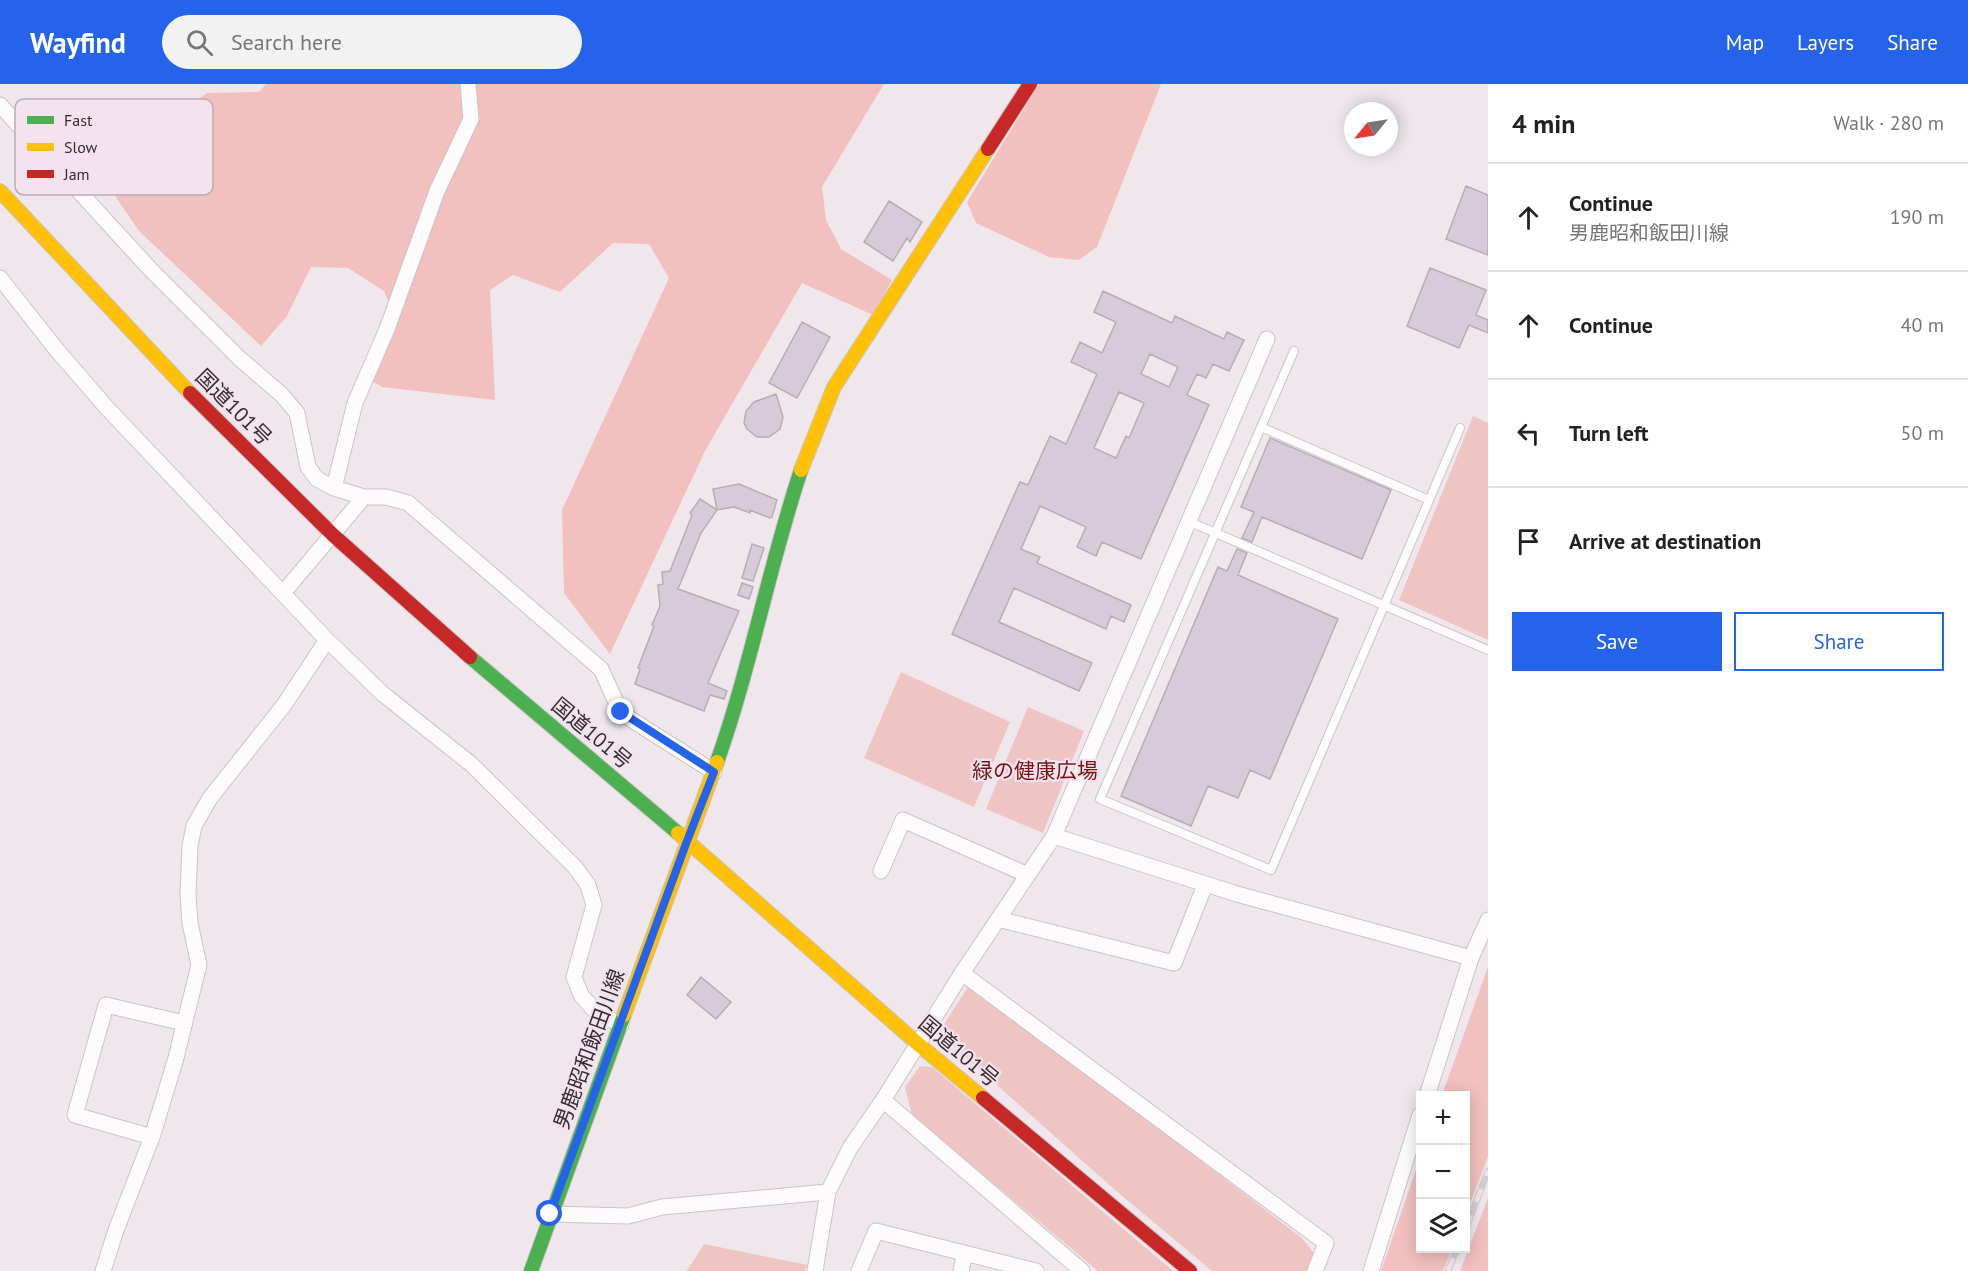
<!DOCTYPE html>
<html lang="en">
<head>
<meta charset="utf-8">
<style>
  :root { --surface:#fff; --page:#f2f2f2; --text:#222; --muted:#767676; --line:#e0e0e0; --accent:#2563eb }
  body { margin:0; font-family:"PT Sans","Noto Sans JP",sans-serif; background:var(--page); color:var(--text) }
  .controls { position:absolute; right:18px; bottom:18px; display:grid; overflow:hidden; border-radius:0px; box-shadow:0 3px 15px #0003 }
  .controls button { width:54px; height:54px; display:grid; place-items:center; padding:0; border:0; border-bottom:2px solid var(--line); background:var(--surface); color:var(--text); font:30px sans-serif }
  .compass { position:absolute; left:1344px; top:18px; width:54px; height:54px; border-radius:50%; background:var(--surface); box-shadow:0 3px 15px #0003; rotate:240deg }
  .stop { position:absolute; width:18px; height:18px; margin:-14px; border:4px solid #2563eb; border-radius:50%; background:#fff }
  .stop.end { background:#2563eb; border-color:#fff; box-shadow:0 2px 6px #0008 }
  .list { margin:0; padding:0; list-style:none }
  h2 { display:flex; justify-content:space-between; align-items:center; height:78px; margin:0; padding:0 24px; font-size:26px }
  h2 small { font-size:20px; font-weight:400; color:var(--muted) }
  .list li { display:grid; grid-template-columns:39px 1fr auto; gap:18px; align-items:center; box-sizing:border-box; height:108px; padding:0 24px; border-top:2px solid var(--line) }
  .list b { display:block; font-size:22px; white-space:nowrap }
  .list p { margin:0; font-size:20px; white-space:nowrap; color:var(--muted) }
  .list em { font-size:20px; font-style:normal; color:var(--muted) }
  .actions { display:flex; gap:12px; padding:18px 24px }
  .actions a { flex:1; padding:14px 0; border:2px solid var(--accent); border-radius:0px; text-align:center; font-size:21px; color:var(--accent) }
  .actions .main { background:var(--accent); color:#fff }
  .icon { flex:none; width:33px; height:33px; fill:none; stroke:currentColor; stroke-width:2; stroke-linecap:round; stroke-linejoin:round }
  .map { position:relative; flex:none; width:1488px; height:1187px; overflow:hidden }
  header { display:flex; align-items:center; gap:36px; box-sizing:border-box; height:84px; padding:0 30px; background:var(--accent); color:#fff }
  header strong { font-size:28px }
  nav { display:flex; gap:33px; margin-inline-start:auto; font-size:21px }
  .search { width:420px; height:54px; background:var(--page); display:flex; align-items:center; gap:15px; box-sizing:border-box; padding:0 21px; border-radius:33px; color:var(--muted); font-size:22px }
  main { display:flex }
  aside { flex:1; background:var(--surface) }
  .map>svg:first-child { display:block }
  .green { fill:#efc5c3 }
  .forest { fill:#f2c0be }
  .building { fill:#d7cada; stroke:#b5afb4; stroke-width:1.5; fill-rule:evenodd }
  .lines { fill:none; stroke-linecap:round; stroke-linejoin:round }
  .lane-casing { stroke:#cbc4c8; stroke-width:10 }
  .street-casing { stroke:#cbc4c8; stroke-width:17 }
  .fast-casing { stroke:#cbc4c8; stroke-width:16 }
  .slow-casing { stroke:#cbc4c8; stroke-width:16 }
  .jam-casing { stroke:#cbc4c8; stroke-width:16 }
  .lane { stroke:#fdfbfc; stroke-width:8 }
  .street { stroke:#fdfbfc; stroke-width:15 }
  .fast { stroke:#4caf50; stroke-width:14 }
  .slow { stroke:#ffc107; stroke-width:14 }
  .jam { stroke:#c62828; stroke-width:14 }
  .rail-casing { stroke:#d3d0d2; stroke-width:7 }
  .rail { stroke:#f4e3ee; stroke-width:4.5; stroke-dasharray:14; stroke-linecap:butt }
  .route { stroke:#2563eb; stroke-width:8 }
  .labels { text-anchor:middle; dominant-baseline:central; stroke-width:4.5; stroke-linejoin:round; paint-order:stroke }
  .street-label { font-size:21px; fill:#332d31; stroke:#f4e3ee }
  .park-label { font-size:21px; fill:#761415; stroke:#f4e3ee }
  .key { fill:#f4e3ee; stroke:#baacb5; stroke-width:1.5 }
  .key-label { font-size:16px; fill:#332d31 }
</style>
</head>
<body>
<header>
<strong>Wayfind</strong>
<div class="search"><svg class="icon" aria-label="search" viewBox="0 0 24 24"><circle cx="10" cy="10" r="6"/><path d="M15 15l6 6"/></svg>Search here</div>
<nav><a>Map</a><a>Layers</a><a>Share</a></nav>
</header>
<main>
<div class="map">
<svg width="1488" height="1187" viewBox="0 0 1488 1187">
  <rect width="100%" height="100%" fill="#f0e7ed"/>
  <path class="green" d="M1473,332L1488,339V556L1399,516Z
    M901,588L1010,638L974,723L864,674Z
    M1028,623L1084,647L1043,749L986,725Z
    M970,900L1302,1154L1315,1171L1307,1187H1212L1115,1106L945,955L942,943Z
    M920,982L932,983L1173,1187H1098L912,1031L905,1003Z
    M704,1160L807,1181L805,1187H687Z"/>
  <path class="forest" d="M266,0H884L822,103L826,136L841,165L892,196L873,231L802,199L705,367L610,570L564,509L562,426L669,194L649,160L613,159L560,208L513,191L490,206L495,316L382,303L359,289L390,221L384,207L348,184L311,183L287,232L261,262L139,147L113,109L122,98L126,69L207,9L259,8Z
    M1039,0H1161L1097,163L1079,176L1049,173L976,139L967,118Z
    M1488,883V1073L1466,1130V1012L1442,1011Z
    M1420,1074V1164L1452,1165L1443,1187H1381Z
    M1488,1114V1187H1460Z"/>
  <path class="building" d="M1466,102L1488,111V171L1446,155Z
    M889,117L922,138L910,158L907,154L893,177L864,158Z
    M1430,184L1486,206L1476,231L1488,236V249L1469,241L1459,264L1407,242Z
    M1103,207L1172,239L1175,232L1224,255L1227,248L1244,256L1229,287L1213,280L1206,294L1197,290L1187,311L1209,321L1141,475L1102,458L1096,472L1077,463L1086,443L1040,422L1021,465L1040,473L1037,479L1131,521L1124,538L1111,532L1106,545L1014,504L999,538L1092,579L1079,607L952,550L1020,398L1028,401L1050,352L1066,360L1097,290L1071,278L1080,258L1102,269L1116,238L1094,228ZM1150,270L1178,283L1169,303L1141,290ZM1119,308L1144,319L1129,354L1126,352L1116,374L1094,364Z
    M802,238L830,253L797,314L769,299Z
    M776,310L783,333L780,345L769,353H757L747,345L744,339L746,327L754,318Z
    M1270,354L1391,406L1362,475L1262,433L1252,458L1242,454L1254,428L1241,423Z
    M739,400L777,416L772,433L770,434L750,426V429L734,423L717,426L713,405Z
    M700,415L717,426L701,449L678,505L739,527L708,599L727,607L724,615L710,611L704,627L635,600L640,585L638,584L654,542L652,541L660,522L658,501L663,500L662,488L670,487L692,431L690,429Z
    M752,460L764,464L753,497L742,494Z
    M1237,465L1247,469L1238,491L1338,535L1270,695L1250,686L1238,714L1208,702L1191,742L1121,712L1218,483L1227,487Z
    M742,499L753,503L749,515L738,511Z
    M701,893L731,918L716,935L687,911Z"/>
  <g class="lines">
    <defs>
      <path id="lane" d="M1294,267L1100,715L1271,786L1460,344
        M1261,343L1429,416
        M1190,438L1488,566"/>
      <path id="street" d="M0,21L150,185L239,274L282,311L297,329L308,383L317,395L334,404L364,413H386L408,419L601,585L621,629L714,688
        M0,194L56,265L107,324L327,556L383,610L471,680L575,783L588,801L594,821L574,893L581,911L595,927L621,941
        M334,404L355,319L387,245L437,107L471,35L468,0
        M283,509L364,413
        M1054,752L1237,810L1471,874
        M881,787L903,736L1028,791
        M998,835L1174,879L1205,801
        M962,889L1326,1159L1315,1187
        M1427,1012L1471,874L1488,836
        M883,1016L1082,1187
        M152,1053L75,1031L106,921L184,939
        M550,1130L628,1132L662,1123L828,1108
        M103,1187L116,1146L152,1053L176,974L199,881L190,839L188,811L190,762L194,742L210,714L284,621L327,556
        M815,1187L828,1108L850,1064L883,1016L962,889L1054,752L1267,255
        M859,1187L876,1147L1036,1187
        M961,1187L965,1169
        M1371,1187L1420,1031"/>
      <path id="fast" d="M470,573L678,749
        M717,678C751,582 769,482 801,386
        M531,1187L624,931"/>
      <path id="slow" d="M0,107L190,309
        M801,386L834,303L988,65
        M678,749L918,960L983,1014
        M624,931L717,678"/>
      <path id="jam" d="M988,65L1030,0
        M190,309L333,451L470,573
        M983,1014L1190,1187"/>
    </defs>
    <use href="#lane" class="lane-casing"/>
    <use href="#street" class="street-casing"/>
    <use href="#fast" class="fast-casing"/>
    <use href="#slow" class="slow-casing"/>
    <use href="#jam" class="jam-casing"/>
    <use href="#lane" class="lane"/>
    <use href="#street" class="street"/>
    <use href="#fast" class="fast"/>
    <use href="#slow" class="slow"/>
    <use href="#jam" class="jam"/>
    <defs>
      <path id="rail" d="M1466,1144L1488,1087
        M1448,1187L1457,1164"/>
    </defs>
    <use href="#rail" class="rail-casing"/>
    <use href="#rail" class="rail"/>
  </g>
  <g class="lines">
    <path class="route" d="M550,1130L687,757L714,688L621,628"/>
  </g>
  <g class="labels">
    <g class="street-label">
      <text transform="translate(234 323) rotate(45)">国道101号</text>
      <text transform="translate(592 649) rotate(40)">国道101号</text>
      <text transform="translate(589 965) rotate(-70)">男鹿昭和飯田川線</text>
      <text transform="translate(959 967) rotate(40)">国道101号</text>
    </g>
    <g class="park-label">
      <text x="1035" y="686">緑の健康広場</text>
    </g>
  </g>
  <rect x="15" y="15" width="198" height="96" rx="9" class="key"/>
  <rect x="27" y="32" width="27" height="8" fill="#4caf50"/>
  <rect x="27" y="59" width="27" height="8" fill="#ffc107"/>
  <rect x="27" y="86" width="27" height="8" fill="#c62828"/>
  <g class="key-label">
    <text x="64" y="42">Fast</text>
    <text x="64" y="69">Slow</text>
    <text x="64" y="96">Jam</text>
  </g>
</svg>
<div class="controls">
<button>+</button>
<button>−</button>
<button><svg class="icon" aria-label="layers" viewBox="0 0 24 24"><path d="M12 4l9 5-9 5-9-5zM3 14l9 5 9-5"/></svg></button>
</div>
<svg class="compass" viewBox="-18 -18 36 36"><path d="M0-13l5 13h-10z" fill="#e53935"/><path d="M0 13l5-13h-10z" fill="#767676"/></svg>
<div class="stop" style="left:550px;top:1130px"></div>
<div class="stop end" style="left:621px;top:628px"></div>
</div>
<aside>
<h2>4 min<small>Walk · 280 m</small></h2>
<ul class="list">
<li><svg class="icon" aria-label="ahead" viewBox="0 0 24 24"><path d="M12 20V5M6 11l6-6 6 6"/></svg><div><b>Continue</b><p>男鹿昭和飯田川線</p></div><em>190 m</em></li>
<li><svg class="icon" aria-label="ahead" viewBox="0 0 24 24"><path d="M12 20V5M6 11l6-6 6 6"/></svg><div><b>Continue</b></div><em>40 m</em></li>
<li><svg class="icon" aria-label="left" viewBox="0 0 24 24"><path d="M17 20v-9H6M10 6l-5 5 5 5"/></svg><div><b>Turn left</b></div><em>50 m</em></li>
<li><svg class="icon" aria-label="arrive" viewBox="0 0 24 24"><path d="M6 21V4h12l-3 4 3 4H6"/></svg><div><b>Arrive at destination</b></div></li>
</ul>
<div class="actions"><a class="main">Save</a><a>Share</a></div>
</aside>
</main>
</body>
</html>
